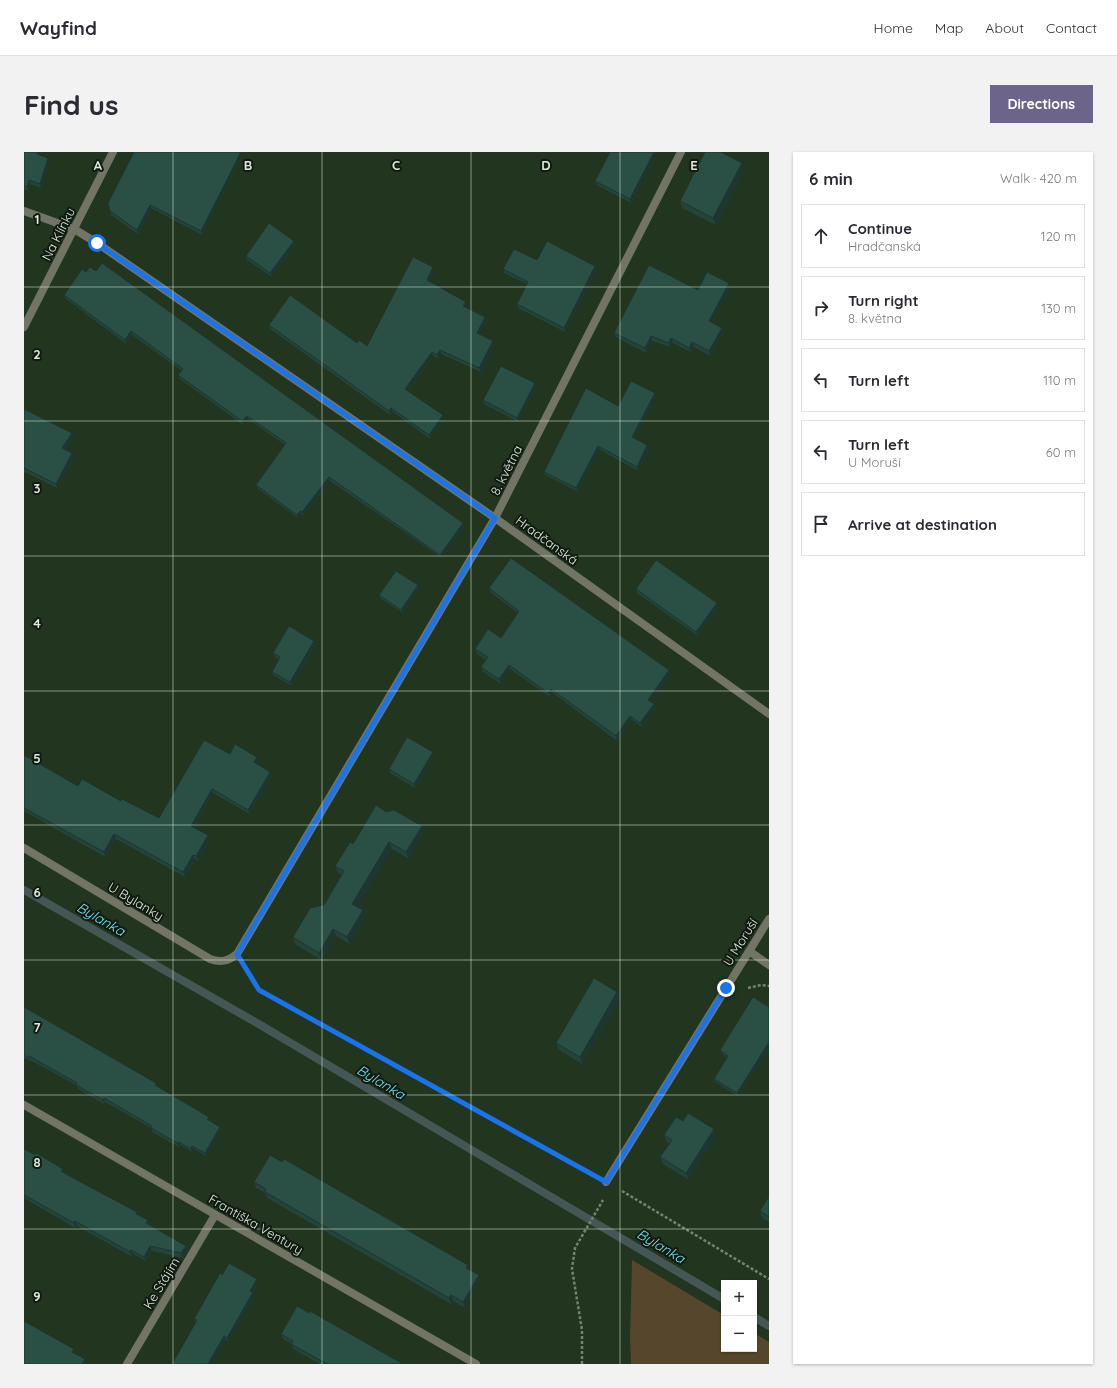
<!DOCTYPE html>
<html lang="en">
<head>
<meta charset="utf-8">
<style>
  :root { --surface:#fff; --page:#f2f2f3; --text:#2b2b33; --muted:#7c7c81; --line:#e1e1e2; --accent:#6c648b }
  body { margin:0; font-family:Quicksand,sans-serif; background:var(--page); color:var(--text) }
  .controls { position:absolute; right:12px; bottom:12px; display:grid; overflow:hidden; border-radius:0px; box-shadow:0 1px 3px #0004 }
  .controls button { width:36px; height:36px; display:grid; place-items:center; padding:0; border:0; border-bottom:1px solid var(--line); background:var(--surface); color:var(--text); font:20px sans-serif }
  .stop { position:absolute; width:12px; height:12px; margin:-9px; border:3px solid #1a73e8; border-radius:50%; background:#fff }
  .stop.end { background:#1a73e8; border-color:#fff; box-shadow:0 1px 4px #0008 }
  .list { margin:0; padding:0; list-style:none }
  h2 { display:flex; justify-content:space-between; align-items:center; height:52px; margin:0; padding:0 16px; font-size:17px }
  h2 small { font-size:13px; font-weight:400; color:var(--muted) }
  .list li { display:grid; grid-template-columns:26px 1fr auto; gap:12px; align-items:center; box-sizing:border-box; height:64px; margin:0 8px 8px; padding:0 8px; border:1px solid var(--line); border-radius:0px }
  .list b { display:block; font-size:15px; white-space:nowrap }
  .list p { margin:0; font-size:13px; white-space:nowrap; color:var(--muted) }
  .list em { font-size:13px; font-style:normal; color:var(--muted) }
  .icon { flex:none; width:22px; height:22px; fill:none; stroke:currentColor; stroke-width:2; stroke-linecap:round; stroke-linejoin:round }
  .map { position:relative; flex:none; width:745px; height:1212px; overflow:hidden; border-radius:0px }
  header { display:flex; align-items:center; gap:24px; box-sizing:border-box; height:56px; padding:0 20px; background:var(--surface); border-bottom:1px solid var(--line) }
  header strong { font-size:19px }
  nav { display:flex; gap:22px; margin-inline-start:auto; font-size:14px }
  .intro { display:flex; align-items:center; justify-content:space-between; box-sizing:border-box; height:96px; padding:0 24px }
  h1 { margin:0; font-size:28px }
  .button { padding:10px 18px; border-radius:0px; background:var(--accent); color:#fff; font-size:14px; font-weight:700 }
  main { display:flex; gap:24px; padding:0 24px }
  aside { flex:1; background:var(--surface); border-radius:0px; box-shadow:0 1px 3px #0004 }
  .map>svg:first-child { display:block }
  .green { fill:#56472c }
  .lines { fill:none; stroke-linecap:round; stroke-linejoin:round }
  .stream { stroke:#455755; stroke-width:8 }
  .path { stroke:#738471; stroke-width:2.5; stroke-dasharray:3 2; stroke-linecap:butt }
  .street { stroke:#727466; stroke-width:8 }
  .wall { fill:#24443a }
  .shaded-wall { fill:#1d3730 }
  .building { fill:#2a4f44; stroke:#1d3730 }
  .route { stroke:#1a73e8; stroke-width:5 }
  .grid { fill:none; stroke:#dce9db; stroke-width:1; stroke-opacity:0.55 }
  .labels { text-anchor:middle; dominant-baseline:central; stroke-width:4; stroke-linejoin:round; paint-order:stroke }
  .street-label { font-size:13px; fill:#dce9db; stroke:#111a10 }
  .water-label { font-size:14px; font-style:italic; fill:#72dee7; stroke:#111a10 }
  .grid-label { font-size:13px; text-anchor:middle; font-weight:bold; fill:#dce9db; stroke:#111a10; stroke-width:4; stroke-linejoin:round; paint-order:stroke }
</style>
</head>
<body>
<header>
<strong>Wayfind</strong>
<nav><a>Home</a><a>Map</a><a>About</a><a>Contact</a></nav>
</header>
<div class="intro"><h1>Find us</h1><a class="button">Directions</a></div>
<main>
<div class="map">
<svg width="745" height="1212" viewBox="0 0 745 1212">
  <rect width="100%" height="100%" fill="#21351f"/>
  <path class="green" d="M608,1108L700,1163V1197H730V1181L745,1190V1212H607L606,1187Z"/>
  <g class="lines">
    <path class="stream" d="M0,738L233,871L700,1147
      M730,1165L745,1174"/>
    <path class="path" d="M223,818L235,838L567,1021
      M724,836L737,833L745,834
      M598,1039L745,1127
      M558,1212V1178L548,1117L551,1096L579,1048"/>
    <path class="street" d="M0,59L50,77L73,91L471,366L745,562
      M0,175L89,0
      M0,696L186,807C197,811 204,809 213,802L471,366L657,0
      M725,799L745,813
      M0,953L452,1212
      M582,1030L745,767
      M103,1212L191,1063"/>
  </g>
  <path class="wall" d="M0,0H17L16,3L26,10L17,36L6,32L4,39L0,37Z
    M217,0L218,4L178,83L127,56L114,82L87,63L86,59Z
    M633,0L607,51L573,33L571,29Z
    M720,18L692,73L658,56L656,49Z
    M270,89L272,92L248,125L223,108L222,104Z
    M513,108L573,117L541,180L494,156L493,152L503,132L480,121L479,117Z
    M409,115L410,120L405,130L443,154L442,156L461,165L462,169L455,182L470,193L457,220L417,202L415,207L409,204L384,239L419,263L420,267L406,287L369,260L366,263L246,177L245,173L333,191L343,194Z
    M62,120L439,371L440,375L418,406L306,329L279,364L277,362L274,366L234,337L232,333L261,293L224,267L219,273L156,227L154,223L158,219L108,183L102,192L41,146L40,143Z
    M706,136L688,171L698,176L700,180L686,204L670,195L667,200L649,191L646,195L628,189L622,201L592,185L590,181L674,138Z
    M512,235L494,270L460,252L459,248Z
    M631,241L632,245L610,286L623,293L625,297L614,319L575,297L554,340L521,323L520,320L594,254Z
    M0,257L50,285L41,298L50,305L33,336L1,320L0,322Z
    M394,433L395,436L379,461L357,447L355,443Z
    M465,436L645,518L647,523L627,550L630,552L632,557L618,575L608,568L593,589L529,541L526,545L486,517L477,532L459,520L457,515L462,508L453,502L451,497L477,486L494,461L467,441Z
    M612,437L693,451L695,455L674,484L613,441Z
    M290,489L292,492L268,534L249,523L248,520L255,507L251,505L249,501Z
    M409,600L410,603L391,636L366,621L365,617Z
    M206,602L235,610L233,612L248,624L226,662L189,641L171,676L186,688L174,709L171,707L161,725L92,687L81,705L0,659V603L54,634L97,649L135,666Z
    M400,681L385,707L368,697L333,755L341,766L326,792L312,784L297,808L271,792L269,785L300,753L318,723L314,721L311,714L329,692Z
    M593,840L596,847L558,912L535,898L532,891Z
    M0,855L133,934L196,975L197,978L182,1004L170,997L168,1000L156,993L155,995L128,980L127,976L118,971L81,950L80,952L54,937L52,933L6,908V909L0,906Z
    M745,855V896L714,944L691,930L690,927L703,906L698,902L696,898Z
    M659,969L692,984L665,1028L639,1012L636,1005L645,992L643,990L640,983Z
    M0,997L49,1026L115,1063L126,1073L162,1094L164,1098L159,1106L128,1099L122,1109L109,1102L108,1105L53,1074L51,1076L0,1046Z
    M230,1030L446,1118L457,1128L441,1156L429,1149L427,1152L243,1046L241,1041L232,1036Z
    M745,1044V1070L738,1066L736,1059Z
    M198,1123L233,1127L234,1130L229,1140L230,1144L204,1189L201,1188L194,1199L171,1170L170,1167Z
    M257,1182L379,1212H296L269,1197L268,1192L259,1187Z"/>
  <path class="shaded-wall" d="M14,0H17L15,7L13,2Z
    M217,0L218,4L178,83L177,79Z
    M630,0H633L607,51L606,47Z
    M24,6L26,10L17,36L16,32Z
    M718,11L720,18L692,73L689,66Z
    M5,28L6,32L4,39L3,35Z
    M126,53L127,56L114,82L113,78Z
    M270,89L272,92L248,125L246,121Z
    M571,114L573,117L541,180L540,176Z
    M409,115L410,120L404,132L403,128Z
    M705,131L706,136L687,173L685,169Z
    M442,150L443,154L441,158L439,154Z
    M461,165L462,169L454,185L453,181Z
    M698,176L700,180L686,204L685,199Z
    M107,179L108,183L102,192L101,188Z
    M627,184L628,189L622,201L621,196Z
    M647,186L649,191L646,195L645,191Z
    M469,189L470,193L457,220L455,216Z
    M668,190L670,195L667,200L665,196Z
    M416,198L417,202L415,207L413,203Z
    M408,200L409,204L382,241L381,237Z
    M511,231L512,235L494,270L493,266Z
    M631,241L632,245L609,289L608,285Z
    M367,256L369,260L366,263L365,259Z
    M419,263L420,267L406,287L405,283Z
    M223,264L224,267L219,273L218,269Z
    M48,281L50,285L40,300L38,296Z
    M623,293L625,297L614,319L613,315Z
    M574,294L575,297L554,340L552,336Z
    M48,301L50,305L33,336L32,332Z
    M305,325L306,329L279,364L278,360Z
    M276,359L277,362L274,366L273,363Z
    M439,371L440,375L418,406L416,403Z
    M394,433L395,436L379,461L377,458Z
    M693,451L695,455L674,484L672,480Z
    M290,489L292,492L268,534L266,530Z
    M485,513L486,517L477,532L475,527Z
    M645,518L647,523L626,552L624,548Z
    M527,537L529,541L526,545L524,541Z
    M630,552L632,557L618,575L616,571Z
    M606,564L608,568L593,589L592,584Z
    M409,600L410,603L391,636L390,632Z
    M233,605L235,610L232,615L230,610Z
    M246,620L248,624L226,662L224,658Z
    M188,637L189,641L169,679L167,674Z
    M398,674L400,681L385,707L382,700Z
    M90,682L92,687L81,705L80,700Z
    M184,683L186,688L174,709L172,704Z
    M365,690L368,697L331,759L328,752Z
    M169,703L171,707L161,725L159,720Z
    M339,758L341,766L326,792L323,785Z
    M309,777L312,784L297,808L295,801Z
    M593,840L596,847L558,912L556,905Z
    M745,890V896L714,944L713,941Z
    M80,946L81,950L80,952L79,948Z
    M196,975L197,978L182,1004L181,1001Z
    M690,977L692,984L665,1028L662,1021Z
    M155,990L156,993L155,995L153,991Z
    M168,994L170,997L168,1000L167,997Z
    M51,1069L53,1074L51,1076L50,1071Z
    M126,1094L128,1099L122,1109L120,1105Z
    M162,1094L164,1098L159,1106L157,1101Z
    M107,1098L109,1102L108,1105L106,1100Z
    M455,1123L457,1128L441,1156L439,1150Z
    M233,1127L234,1130L229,1140L230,1144L204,1189L203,1186Z
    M427,1143L429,1149L427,1152L425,1146Z
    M200,1184L201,1188L187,1212H184Z
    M61,1207L62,1212H58Z"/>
  <path class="building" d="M0,0H14L13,2L24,6L16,32L5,28L3,35L0,34Z
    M110,0H217L177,79L126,53L113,78L86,59L84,51Z
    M586,0H630L606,47L571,29Z
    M681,0H697L718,11L689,66L656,49Z
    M245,71L270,89L246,121L222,104Z
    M523,89L571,114L540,176L493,152L504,130L479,117L490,97L513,108Z
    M389,105L409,115L403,128L442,150L439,154L461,165L453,181L469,189L455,216L416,198L413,203L408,200L381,237L419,263L405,283L367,256L365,259L245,173L266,143L333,191L335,188L343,194Z
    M78,111L439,371L416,403L305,325L278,360L276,359L273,363L232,333L262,291L223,264L218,269L154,223L159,217L107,179L101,188L40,143L58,117L62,120L66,115L72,119Z
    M625,113L674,138L683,120L705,131L685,169L698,176L685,199L668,190L665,196L647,186L645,191L627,184L621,196L590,181Z
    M477,214L511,231L493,266L459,248Z
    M607,229L631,241L608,285L623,293L613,315L574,294L552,336L520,320L562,236L594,254Z
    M0,257L48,281L38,296L48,301L32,332L0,316Z
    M487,406L645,518L624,548L630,552L616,571L606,564L592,584L527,537L524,541L485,513L475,527L457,515L464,505L451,497L464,477L477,486L495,459L465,436Z
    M632,408L693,451L672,480L612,437Z
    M372,419L394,433L377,458L355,443Z
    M265,474L290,489L266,530L248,520L256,505L249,501Z
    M383,585L409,600L390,632L365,617Z
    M180,588L206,602L211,592L233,605L230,610L246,620L224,658L188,637L167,674L184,683L172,704L169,703L159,720L90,682L80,700L0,656V603L54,634L58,627L97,649L98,647L135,666Z
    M352,653L362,660L370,658L398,674L382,700L365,690L328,752L339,758L323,785L309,777L295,801L269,785L286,756L300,753L320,719L311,714L326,690L329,692Z
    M570,826L593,840L556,905L532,891Z
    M729,845L745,855V890L713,941L690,927L704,904L696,898Z
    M0,855L132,931L131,933L185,965L183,967L196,975L181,1001L168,994L167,997L155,990L153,991L127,976L128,974L80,946L79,948L52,933L53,931L5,904L4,906L0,903Z
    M664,961L690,977L662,1021L636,1005L648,988L640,983L652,965L659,969Z
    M0,997L11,1003L12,1001L39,1017L37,1019L49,1026L113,1060L112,1062L124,1068L122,1071L162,1094L157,1101L126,1094L120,1105L107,1098L106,1100L51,1069L50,1071L0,1043Z
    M246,1003L258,1010L260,1007L444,1113L442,1116L455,1123L439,1150L427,1143L425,1146L241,1040L242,1037L230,1030Z
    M745,1044V1065L736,1059Z
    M205,1111L233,1127L226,1139L229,1140L203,1186L200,1184L184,1212H148L173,1168L170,1167L196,1121L198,1123Z
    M273,1154L285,1161L286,1159L379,1212H303L267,1192L269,1189L257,1182Z
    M0,1169L50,1197L48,1200L61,1207L58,1212H0Z"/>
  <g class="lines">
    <path class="route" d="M73,91L471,366L213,802L235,838L582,1030L702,836"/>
  </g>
  <path class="grid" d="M149,0V1212M298,0V1212M447,0V1212M596,0V1212M0,135H745M0,269H745M0,404H745M0,539H745M0,673H745M0,808H745M0,943H745M0,1077H745"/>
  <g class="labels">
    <g class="street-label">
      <text transform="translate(34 82) rotate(-63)">Na Klínku</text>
      <text transform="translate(482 318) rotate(-63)">8. května</text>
      <text transform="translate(523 388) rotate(36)">Hradčanská</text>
      <text transform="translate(112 749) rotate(31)">U Bylanky</text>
      <text transform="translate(716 790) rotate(-58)">U Moruší</text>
      <text transform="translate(232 1072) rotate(30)">Františka Ventury</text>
      <text transform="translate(137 1131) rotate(-59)">Ke Stájím</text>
    </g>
    <g class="water-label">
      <text transform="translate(77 767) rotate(30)">Bylanka</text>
      <text transform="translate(357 930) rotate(31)">Bylanka</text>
      <text transform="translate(637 1094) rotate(31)">Bylanka</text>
    </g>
  </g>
  <g class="grid-label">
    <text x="74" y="18">A</text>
    <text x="224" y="18">B</text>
    <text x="372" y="18">C</text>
    <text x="522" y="18">D</text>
    <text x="670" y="18">E</text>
    <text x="13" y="72">1</text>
    <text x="13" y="207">2</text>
    <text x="13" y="341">3</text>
    <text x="13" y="476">4</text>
    <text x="13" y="611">5</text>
    <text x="13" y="745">6</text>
    <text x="13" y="880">7</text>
    <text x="13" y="1015">8</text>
    <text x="13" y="1149">9</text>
  </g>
</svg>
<div class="controls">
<button>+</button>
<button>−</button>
</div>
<div class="stop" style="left:73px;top:91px"></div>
<div class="stop end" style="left:702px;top:836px"></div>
</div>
<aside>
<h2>6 min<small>Walk · 420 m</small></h2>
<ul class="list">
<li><svg class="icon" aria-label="ahead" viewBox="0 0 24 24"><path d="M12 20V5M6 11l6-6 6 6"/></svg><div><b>Continue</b><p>Hradčanská</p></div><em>120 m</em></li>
<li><svg class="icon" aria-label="right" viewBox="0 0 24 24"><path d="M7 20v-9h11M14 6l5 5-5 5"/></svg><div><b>Turn right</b><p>8. května</p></div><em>130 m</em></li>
<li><svg class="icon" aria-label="left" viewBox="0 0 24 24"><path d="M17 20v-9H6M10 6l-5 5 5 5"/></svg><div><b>Turn left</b></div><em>110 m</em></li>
<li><svg class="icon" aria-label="left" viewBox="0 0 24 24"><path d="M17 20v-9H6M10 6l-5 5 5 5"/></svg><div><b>Turn left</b><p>U Moruší</p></div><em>60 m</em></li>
<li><svg class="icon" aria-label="arrive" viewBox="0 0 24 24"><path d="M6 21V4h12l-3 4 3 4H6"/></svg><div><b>Arrive at destination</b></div></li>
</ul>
</aside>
</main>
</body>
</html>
